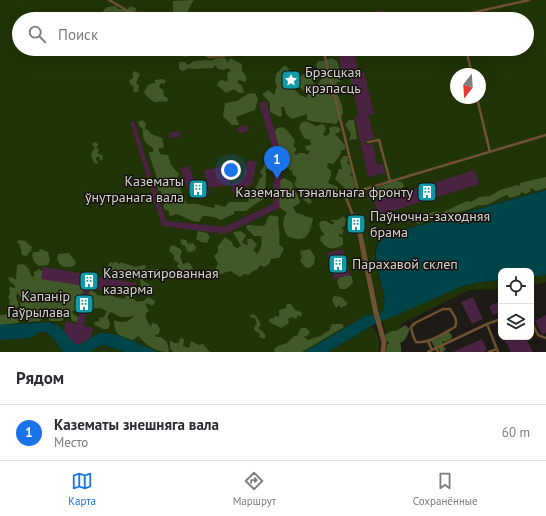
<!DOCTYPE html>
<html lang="ru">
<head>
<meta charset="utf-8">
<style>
  :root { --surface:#fff; --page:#f7f7f7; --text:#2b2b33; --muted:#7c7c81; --line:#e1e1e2; --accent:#1a73e8 }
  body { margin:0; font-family:"PT Sans",sans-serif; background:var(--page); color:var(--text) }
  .controls { position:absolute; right:12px; bottom:12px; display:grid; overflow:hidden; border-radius:8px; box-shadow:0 4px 16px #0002 }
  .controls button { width:36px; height:36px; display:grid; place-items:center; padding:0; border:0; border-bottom:1px solid var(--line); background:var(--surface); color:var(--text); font:20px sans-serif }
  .compass { position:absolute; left:450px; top:68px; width:36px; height:36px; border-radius:50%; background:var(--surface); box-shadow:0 4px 16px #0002; rotate:197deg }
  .you { position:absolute; left:231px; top:170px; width:14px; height:14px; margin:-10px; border:3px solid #fff; border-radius:50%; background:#1a73e8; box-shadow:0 0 0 6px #1a73e833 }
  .badge { display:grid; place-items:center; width:26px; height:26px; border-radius:50%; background:var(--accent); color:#fff; font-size:13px; font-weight:700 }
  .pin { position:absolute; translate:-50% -33px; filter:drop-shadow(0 1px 2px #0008) }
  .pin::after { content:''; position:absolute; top:21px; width:14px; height:12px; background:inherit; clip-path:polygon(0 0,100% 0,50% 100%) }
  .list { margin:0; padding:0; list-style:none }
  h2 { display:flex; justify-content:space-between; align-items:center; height:52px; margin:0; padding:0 16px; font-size:17px }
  h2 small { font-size:13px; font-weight:400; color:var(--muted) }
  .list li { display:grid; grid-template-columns:26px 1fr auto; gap:12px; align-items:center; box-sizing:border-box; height:56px; padding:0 16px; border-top:1px solid var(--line) }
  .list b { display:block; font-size:15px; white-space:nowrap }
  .list p { margin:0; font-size:13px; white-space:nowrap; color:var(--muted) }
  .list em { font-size:13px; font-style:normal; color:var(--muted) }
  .icon { flex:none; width:22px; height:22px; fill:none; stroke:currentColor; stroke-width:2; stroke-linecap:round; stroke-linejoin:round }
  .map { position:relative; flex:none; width:546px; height:352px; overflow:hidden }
  .search { position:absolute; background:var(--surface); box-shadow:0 4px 16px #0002; left:12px; right:12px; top:12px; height:44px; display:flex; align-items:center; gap:10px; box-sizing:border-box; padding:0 14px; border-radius:22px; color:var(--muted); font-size:15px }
  .sheet { height:108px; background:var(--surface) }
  nav { display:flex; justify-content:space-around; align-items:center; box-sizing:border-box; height:56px; border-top:1px solid var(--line); background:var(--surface); font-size:11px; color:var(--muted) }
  nav a { display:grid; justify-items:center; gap:2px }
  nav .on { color:var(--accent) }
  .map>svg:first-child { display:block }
  .green { fill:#203407; fill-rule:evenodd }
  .forest { fill:#415829 }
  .water { fill:#00454a }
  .building { fill:#4b2343 }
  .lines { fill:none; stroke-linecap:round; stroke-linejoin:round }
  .lane { stroke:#6f5231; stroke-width:2.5 }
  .street { stroke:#6f5231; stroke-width:5 }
  .labels { text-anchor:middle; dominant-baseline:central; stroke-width:3; stroke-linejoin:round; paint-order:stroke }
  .poi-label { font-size:14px; fill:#d6d3d0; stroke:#15120d; text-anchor:start }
</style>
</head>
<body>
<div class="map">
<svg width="546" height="352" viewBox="0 0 546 352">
  <rect width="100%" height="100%" fill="#1e1b16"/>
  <path class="green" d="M0,0H546V190L385,235C383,238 379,241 377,245C369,262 391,297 382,312L374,316L367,315L304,352H158L112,334L105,333L97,334L80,344H75L61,329L52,322H41L0,325ZM19,19H527V49H19ZM456,74H480V98H456Z
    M546,275V282L531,286V277Z
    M501,280V289L469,290L401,324L389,352L383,320L463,286L481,282Z
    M371,326C379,333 381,342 378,352H328Z
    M43,332L51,335L63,352H0V340L29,338L37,333Z
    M105,345L125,352H90L99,346Z"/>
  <path class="forest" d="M194,0C189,6 188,13 183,18L173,15V1Z
    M116,6L118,9H128L130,6L136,8L135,13L138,14L141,11L146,13L148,19H113L111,16L103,14V11L107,7Z
    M179,49H206L207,50L205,55L196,56L191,54L187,57L181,56Z
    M224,57L228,62L230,58L242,64V70L247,78L245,82L239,80L237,82L242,86L244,93H239L234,89L226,93L217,85L219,81L222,80L226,82L228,80L227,73L231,71L228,68L224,70L218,69L215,65L213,68L193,69L189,68L183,71L179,69V62H185L188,65L194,61L208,60L212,61L214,59Z
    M331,58L337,61L340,70H336V74L341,82H337L336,87L330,88V91L337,93L342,105L343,114L336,124C326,122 317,123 307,120V114L292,119L286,114L284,107H281L282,115L280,117L270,112V103L262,94L269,90L274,95L277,86L275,81L276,74L285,65L290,70L286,74L293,82L294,89L300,95L307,98V93L298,86L295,79L304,74L312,76L314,84L317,86L322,78L327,77L325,71L317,68L316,65L318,61H324Z
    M135,71L140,74L136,83L139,86L138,92H135L133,91L134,87L131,85L129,81L133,78V73Z
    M162,79L166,81L164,84L161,83L159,87L163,90L164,96L169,99L166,102C162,101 159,102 155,102C151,101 147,96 144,93C146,87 148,83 155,83V80Z
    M255,93L258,99L255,110L236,117L239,125H232L223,116L225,103L237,101L248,94Z
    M142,120L146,123L145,129L148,130L151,134L162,138L164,147L158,149L160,154L168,155L171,165L179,174L176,183L179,186L187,204H197L214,208L215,204L225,207L229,202H248L249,198L256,196L257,189L255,187L258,184L259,179L263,176L260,172L266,162H274L273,169L270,168L265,170L266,174L265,198L254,205L246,211H234V214L221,220C216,217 210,216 203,216L199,222C191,222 184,216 176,214L172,216L169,215V211L165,210L163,206L165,203L161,191H158L156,175L149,154V152H153V148C146,144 141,138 143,129L140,127L138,122Z
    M349,120H354L357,139L349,140L351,134L345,125Z
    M306,121L316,126L323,124L326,128L323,135L326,136L330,133L329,128L334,126L340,128V132L335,134L345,145V150H341V153L338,158L333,164L328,163L327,167L331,171V176L328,183L338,187L337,193L325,199L319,198L314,192L310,193L309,198L312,202L309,204L303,199L301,193L304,189L297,188L294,184L297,178L292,174L293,170L291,171L285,165V161L284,160V151L274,143V133L277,128L283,127L289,132L295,141L293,146L297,149L294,153L296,155L299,153H305L307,155L310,151L306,150L305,146L311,145L310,140L304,138L299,128L301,123Z
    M95,142L97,143L98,145L96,148L98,149L99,151L97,153L103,156L102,160H100V157H96V160L98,162L97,164L94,163L91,155L93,150L95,149L92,145L93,143Z
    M343,156H348V161L347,163L350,165L352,174H349L353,177L355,186L353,191C344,190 341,184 335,179L339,169H342L340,161Z
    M546,177V188L536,191L531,188L530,192L525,194L521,192L520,195L510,198L507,195C497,198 488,208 478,205C468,211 458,212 447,215C437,217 428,222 417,224L415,221L418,217L437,211L441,213L467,201L471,202L479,197L490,196L500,190L517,185L520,186V183Z
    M284,178L292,182C293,191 299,193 300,203L293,207L296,213C303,214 307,218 313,218C310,235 306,244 287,236C283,228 281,220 287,213L275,204L277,182Z
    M396,181L402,182L404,186C398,193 395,191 387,194C378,197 380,202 369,195L370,190Z
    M271,215L279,217C277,227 281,234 279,244L284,249L279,258L271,259L269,264L265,267L260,265L257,270L253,271L249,275L244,274L240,277L230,271L217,275L216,268L218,263L214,256L218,252V246L225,237L232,242L233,246L237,248L241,246L233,232L241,231L246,235L242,243L248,245L247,239H252L257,245L253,250L257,254C262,248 262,243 261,236H254L246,228L247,225C254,225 258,227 265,225L268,217Z
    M343,216L346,219L345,225L341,229L344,230L342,235L339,234L338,235L343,238V245C333,250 327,250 320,240L321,236L325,235L321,230L319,224L321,221H326L333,225L334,223L331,220H338Z
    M198,231L207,233L210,237L207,243L201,242L196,239Z
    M182,239L186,240L188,244L193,243L196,247L195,251L188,252L185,246L182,245L180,241Z
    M19,240L25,241L32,247L31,251L26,256L22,255L20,245L17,242Z
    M173,245L179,248L182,251L180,257L183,264L189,262L193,269L191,275L183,274L177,266L179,263L174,260V255L169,251L170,247Z
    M41,249L48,252L50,260L48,265L39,266C34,262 31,259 33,252H38Z
    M310,249L315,257L314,264L309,268L305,267L300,261L302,257L300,251Z
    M69,253L76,262L74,266L68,267L61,266L57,259L58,254Z
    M115,261L120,264L121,262L135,267L144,265L146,266L145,269H157L163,272L164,277L161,279L155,278L151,275L144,277L143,281L153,286L154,290L151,295C141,292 142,289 140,280L134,277L128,279L123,276V274L119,273L117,276H111L110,275L112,272L108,266L110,262L114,263Z
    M23,264L28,268L32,277L34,276V272L39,269L44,273C60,277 86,280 97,295L105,296L106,292H111L114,297L124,299L127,295L138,302L140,301H144L148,297L154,300L155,303L152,306L147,303L145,304L149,311L146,313C145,317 148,324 151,326L152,323L157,324L160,329L159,334L155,335L156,337H161L167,342L169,350L168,352C155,352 146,345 138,336L133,340C120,336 114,335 114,320C121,324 129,322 134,316C127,317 119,319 114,313L110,312L107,318L109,320L110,325L108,329H102L100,327L94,325L95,321L99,322V318L104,317L107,311L100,308L91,309L86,304L85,307L77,311H72L73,314L78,317L79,323L72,321L70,316L65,311L59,312L64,318L62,321H50L46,316L42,317L40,321L28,322L27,317L30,314L21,307L20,303L22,299L18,293L16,296L19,306L16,308L12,307L9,304L10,300L8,298L10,292L9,287L15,288V285L10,282L8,278L12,277L16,280L17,265Z
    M348,274L352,277L353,283L346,289H340L337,282L341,275Z
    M334,296L341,297L347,302V305L341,308L339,305L336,308L332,300Z
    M287,304H291L296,311L298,310L302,313L301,317L298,315L296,319L292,317L288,319L289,323L281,328L269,322L270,318L274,319V317L280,316L279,314V310L287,308L286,306Z
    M11,314H21L24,319L18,323L0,325V315Z
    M254,314L257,317L261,325L258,328L263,332L266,336L264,339L259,337L260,334L254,330L255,325L257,324L255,318H251L250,315Z
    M332,324H342L344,327L302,352H275L274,349L278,346L287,343L294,336H297L301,328H306L310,332L308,335L304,337L308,340L323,335L325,332L329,331Z
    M405,325L410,329C407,335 406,341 400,343L401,347V352H386L387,344H390L386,340L385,335L391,331H396Z
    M449,332L452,336L451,339L445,342L443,341L442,345L446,349L443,352H440L438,346L435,348L431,341L433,338L436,339L440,337V335L444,333Z
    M180,338L184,339L183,346L189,348L191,341L199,345L203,344L210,352H173L170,348V340L175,343H179Z"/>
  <path class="water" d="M546,190V275L531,277V271H501V280L481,282L463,286L371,326L328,352H304L367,315L376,316L382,312C393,294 361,253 385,235Z
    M49,322L59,326L75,344C84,345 91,335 101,333C114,331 145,347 158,352H125L105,345L99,346L90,352H63L53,338L46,332H40L29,338L0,340V325Z"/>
  <path class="building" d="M383,10L385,19H354V17Z
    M353,50L359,73L364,72L374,114L368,115L374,138L367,140L365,143L367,145L373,144L377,165L383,164L385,173L368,177L355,117L359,116L349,74L343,76L338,54Z
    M266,101L282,156L279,208L225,234L162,226L130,122L134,121L166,221L224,227L273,204L275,156L259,103Z
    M247,125L248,131L239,134L237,128Z
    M179,131L180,137L170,138L169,133Z
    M248,160L257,162L252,184L233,193L231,185L243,179Z
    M189,166L196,186L209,188L204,170L227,166L231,185L209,188L208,196L189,193L180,168Z
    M475,170L479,184L379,215L374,201Z
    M355,212L361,230L357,231L356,236L349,214L353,216Z
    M343,249L350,275L334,279L327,253Z
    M43,267L85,274L87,277L93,278L96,276L136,283L134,296L90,288L84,326L93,328L91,337L80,344H75L64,332L66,321L77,324L84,286L41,279Z
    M473,297L483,319L472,324L461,302Z
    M501,301V312L493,315L489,306Z
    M546,315V333L543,334L541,333L535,321Z
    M503,337H525L533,352H511Z
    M482,339L487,350L484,352H453Z"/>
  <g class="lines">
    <path class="lane" d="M109,0L142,19
      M445,19L529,0
      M195,49L209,57L304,49
      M323,49L358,191
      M466,49L472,74
      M477,98L490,152
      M368,142L379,140L390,181
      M352,213L345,195L546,135
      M443,309H450C454,315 458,320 455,327C444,333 429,344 416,342L413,336L411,327L415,323Z
      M531,321L538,335L546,338
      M487,324L501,319
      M428,341L432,350
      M436,348L438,352
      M428,352L487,324L498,352
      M489,352L497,349"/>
    <path class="street" d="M360,234L376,313L384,342L383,352"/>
  </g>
  <defs>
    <symbol id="sight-square" viewBox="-11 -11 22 22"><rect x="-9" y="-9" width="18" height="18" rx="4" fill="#0f9aa8" stroke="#15120d"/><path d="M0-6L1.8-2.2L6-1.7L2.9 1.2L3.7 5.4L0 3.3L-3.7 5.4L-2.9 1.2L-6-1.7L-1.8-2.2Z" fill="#fff"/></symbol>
    <symbol id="building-square" viewBox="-11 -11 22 22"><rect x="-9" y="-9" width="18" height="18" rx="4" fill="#0f9aa8" stroke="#15120d"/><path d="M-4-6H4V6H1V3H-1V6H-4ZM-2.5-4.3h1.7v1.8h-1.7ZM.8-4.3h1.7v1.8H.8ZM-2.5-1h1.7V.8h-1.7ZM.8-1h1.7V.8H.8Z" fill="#fff"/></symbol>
  </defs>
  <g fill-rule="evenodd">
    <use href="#sight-square" x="280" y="69" width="22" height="22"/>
    <use href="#building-square" x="187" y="178" width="22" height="22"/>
    <use href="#building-square" x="416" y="181" width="22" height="22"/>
    <use href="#building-square" x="345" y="213" width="22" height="22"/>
    <use href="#building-square" x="327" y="253" width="22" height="22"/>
    <use href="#building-square" x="78" y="270" width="22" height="22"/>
    <use href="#building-square" x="73" y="293" width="22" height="22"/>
  </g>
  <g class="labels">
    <g class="poi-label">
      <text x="305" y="72">Брэсцкая<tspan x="305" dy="16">крэпасць</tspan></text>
      <text x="184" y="181" text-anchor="end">Казематы<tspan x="184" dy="16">ўнутранага вала</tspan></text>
      <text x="413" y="192" text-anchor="end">Казематы тэнальнага фронту</text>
      <text x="370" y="216">Паўночна-заходняя<tspan x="370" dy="16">брама</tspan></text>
      <text x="352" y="264">Парахавой склеп</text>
      <text x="103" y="273">Казематированная<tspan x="103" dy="16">казарма</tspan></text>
      <text x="70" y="296" text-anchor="end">Капанір<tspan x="70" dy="16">Гаўрылава</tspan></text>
    </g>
  </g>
</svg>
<div class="controls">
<button><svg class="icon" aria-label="locate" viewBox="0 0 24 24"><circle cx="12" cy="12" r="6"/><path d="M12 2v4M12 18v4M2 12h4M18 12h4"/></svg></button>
<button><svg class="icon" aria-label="layers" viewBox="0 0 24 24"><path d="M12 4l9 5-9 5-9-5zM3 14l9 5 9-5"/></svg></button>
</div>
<svg class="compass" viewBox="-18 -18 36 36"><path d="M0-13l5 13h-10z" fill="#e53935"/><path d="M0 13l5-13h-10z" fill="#7c7c81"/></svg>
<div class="you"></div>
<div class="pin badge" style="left:277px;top:179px">1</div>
<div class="search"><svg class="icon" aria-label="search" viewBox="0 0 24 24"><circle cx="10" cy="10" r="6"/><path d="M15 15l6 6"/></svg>Поиск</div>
</div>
<section class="sheet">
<h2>Рядом<small></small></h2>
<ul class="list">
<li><span class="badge">1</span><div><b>Казематы знешняга вала</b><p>Место</p></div><em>60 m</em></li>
</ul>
</section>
<nav>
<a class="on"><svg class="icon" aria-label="map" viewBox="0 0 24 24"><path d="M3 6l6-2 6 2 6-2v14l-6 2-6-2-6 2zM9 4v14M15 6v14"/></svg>Карта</a>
<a><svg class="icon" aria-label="directions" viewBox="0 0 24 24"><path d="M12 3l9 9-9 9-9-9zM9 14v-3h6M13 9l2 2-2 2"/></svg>Маршрут</a>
<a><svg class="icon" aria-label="saved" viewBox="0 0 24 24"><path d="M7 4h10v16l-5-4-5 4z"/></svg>Сохранённые</a>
</nav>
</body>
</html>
